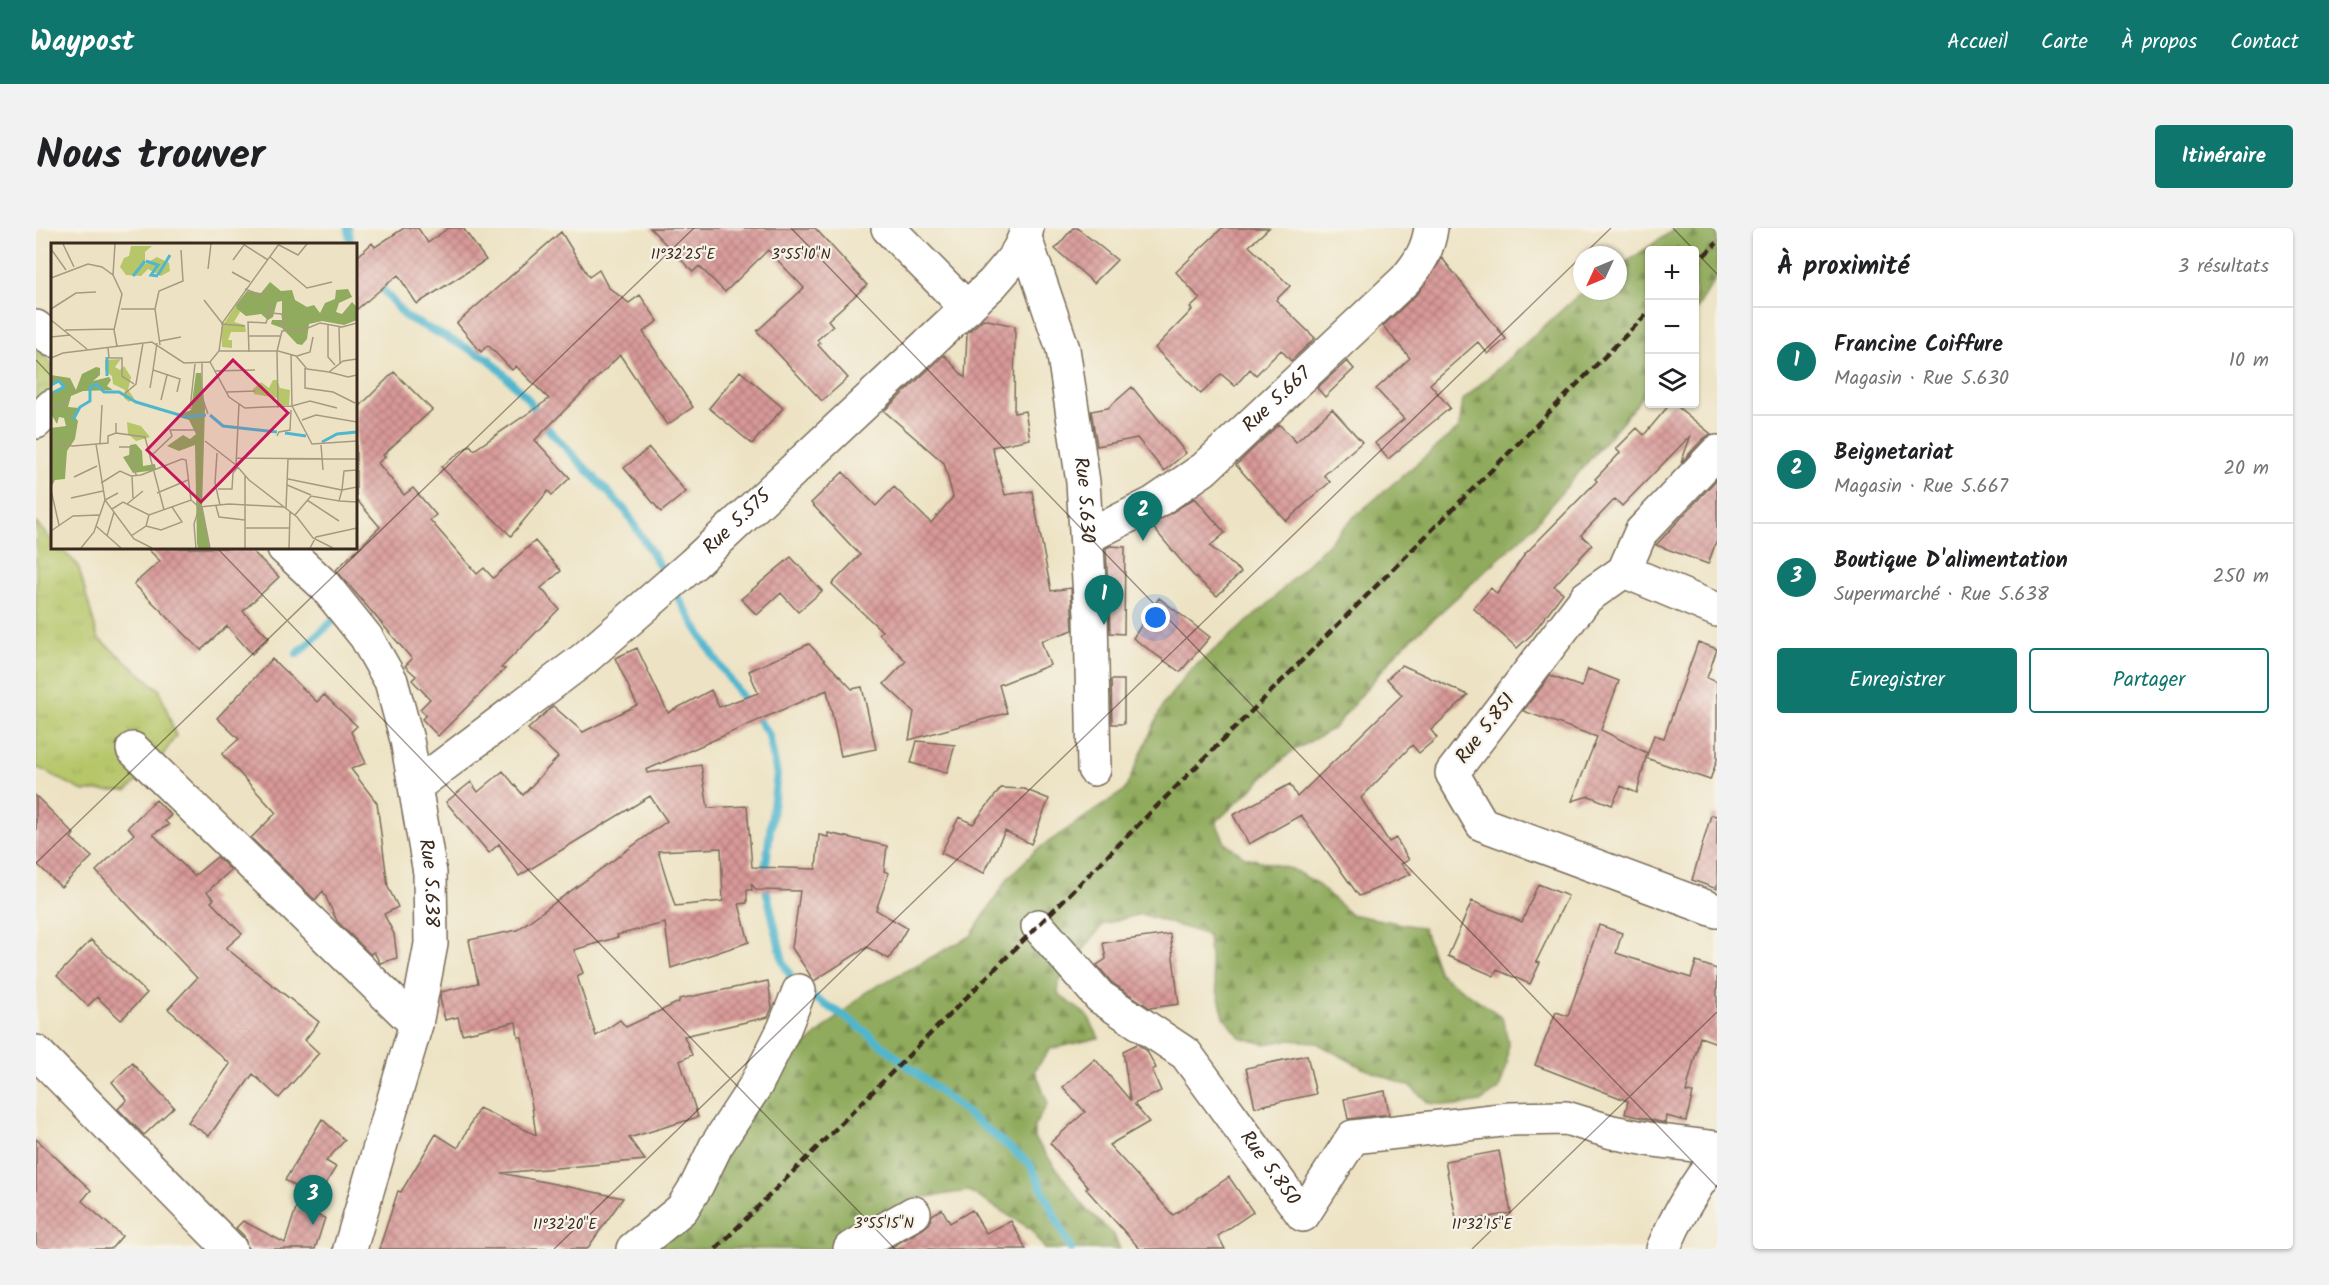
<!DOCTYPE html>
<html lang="fr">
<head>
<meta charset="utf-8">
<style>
  :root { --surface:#fff; --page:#f2f2f2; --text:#202124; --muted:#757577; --line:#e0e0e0; --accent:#0f766e }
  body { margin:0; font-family:Kalam,sans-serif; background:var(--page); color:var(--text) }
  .controls { position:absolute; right:18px; top:18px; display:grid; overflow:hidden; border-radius:6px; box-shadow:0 2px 4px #0004 }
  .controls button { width:54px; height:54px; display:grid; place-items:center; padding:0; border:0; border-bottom:2px solid var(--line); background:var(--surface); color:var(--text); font:30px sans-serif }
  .compass { position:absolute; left:1537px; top:18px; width:54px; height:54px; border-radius:50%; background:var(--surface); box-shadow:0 2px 4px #0004; rotate:226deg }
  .you { position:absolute; left:1120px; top:390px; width:21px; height:21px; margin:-15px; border:4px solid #fff; border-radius:50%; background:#1a73e8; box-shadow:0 0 0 9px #1a73e833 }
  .badge { display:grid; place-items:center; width:39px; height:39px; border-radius:50%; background:var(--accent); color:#fff; font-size:20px; font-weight:700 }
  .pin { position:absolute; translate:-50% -50px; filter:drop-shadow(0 2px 3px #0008) }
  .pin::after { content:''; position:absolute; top:32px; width:21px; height:18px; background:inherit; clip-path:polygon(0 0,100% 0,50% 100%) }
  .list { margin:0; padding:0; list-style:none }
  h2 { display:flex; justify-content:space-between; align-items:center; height:78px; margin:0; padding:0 24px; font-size:26px }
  h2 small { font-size:20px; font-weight:400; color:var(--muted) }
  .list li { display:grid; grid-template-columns:39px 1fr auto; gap:18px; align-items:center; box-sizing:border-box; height:108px; padding:0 24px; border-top:2px solid var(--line) }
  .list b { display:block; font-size:22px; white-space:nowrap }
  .list p { margin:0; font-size:20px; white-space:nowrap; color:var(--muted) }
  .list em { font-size:20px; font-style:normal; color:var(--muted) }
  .actions { display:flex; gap:12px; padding:18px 24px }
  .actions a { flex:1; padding:14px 0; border:2px solid var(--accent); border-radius:6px; text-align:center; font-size:21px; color:var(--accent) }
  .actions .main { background:var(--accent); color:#fff }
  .icon { flex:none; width:33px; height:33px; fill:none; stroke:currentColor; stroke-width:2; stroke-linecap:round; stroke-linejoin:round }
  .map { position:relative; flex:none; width:1681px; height:1021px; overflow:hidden; border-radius:6px }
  header { display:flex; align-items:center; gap:36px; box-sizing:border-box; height:84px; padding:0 30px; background:var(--accent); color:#fff }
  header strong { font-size:28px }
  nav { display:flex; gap:33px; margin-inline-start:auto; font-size:21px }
  .intro { display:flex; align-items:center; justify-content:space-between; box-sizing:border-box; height:144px; padding:0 36px }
  h1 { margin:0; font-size:42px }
  .button { padding:15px 27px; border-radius:6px; background:var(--accent); color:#fff; font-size:21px; font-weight:700 }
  main { display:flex; gap:36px; padding:0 36px }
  aside { flex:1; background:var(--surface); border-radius:6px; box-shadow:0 2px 4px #0004 }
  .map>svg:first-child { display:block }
  .grass { fill:url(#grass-tufts); stroke:#787844; stroke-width:1.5 }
  .forest { fill:url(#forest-firs); stroke:#666a3e; stroke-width:1.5 }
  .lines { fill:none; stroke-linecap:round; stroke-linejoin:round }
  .stream { stroke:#50b6ce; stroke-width:8 }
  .building { fill:url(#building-cross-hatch); fill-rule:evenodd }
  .minor-casing { stroke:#796b58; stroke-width:36 }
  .minor { stroke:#fff; stroke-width:33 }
  .rail { stroke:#3b2a1e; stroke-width:4.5; stroke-dasharray:9 4.5; stroke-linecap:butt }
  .ticks { fill:none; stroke:#3b2a1e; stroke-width:1.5; stroke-opacity:0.45 }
  .labels { text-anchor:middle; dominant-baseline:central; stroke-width:4.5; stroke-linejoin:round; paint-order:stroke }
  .street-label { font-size:20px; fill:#3b2a1e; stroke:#f7f3e8 }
  .inset-river { fill:none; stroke:#50b6ce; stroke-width:3 }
  .inset-road { fill:none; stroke:#a69982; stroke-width:1.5 }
  .view { fill:#c2185b; fill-opacity:0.15; stroke:#c2185b; stroke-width:3 }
  .inset-edge { fill:none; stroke:#3b2a1e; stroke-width:3 }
  .ticks-label { font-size:15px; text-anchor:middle; fill:#3b2a1e; stroke:#f7f3e8; stroke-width:4.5; stroke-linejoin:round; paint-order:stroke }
</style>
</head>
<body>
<header>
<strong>Waypost</strong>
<nav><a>Accueil</a><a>Carte</a><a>À propos</a><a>Contact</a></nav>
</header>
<div class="intro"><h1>Nous trouver</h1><a class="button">Itinéraire</a></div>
<main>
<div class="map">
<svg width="1681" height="1021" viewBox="0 0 1681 1021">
  <defs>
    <pattern id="grass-tufts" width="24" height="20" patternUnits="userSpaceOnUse" patternTransform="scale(1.5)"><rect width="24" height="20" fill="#b6c669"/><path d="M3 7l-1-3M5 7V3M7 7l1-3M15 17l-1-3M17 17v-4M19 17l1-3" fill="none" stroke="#9daa5b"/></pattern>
    <pattern id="forest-firs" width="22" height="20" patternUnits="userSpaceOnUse" patternTransform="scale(1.5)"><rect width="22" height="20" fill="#90ab5d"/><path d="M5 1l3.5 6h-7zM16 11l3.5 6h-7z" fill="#778b4c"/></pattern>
    <pattern id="building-cross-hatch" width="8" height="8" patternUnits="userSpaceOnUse" patternTransform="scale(1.5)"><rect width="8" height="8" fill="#d89998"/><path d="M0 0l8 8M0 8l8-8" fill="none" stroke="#b07d7b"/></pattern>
  </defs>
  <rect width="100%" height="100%" fill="#f7f3e8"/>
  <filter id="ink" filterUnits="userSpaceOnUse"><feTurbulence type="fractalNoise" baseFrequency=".0167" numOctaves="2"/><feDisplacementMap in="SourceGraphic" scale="12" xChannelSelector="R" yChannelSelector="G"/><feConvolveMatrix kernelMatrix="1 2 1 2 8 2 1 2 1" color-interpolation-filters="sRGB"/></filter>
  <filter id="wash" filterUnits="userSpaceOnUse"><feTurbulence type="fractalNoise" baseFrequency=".008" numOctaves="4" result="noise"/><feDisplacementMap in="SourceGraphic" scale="24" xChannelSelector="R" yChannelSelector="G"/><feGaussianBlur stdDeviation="1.35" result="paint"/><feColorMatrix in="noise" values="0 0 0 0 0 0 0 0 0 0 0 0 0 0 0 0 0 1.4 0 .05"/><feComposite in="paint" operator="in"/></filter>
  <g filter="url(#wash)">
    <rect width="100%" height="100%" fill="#ede3c4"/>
    <path class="grass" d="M0,116L16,136V172L0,192Z
      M0,295L16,312V320H24L42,337L62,410L123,461L140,508L126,528L91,563H47L3,540L0,541Z"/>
    <path class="forest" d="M1640,0H1681V48L1659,84L1658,22H1614L1613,156L1600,177L1492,304L1361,424L1298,500L1255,524L1180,594L1189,615L1209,629L1256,641L1279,654L1314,686L1387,700L1403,745L1466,789L1472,812L1471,837L1463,861L1444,874L1419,878L1393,875L1375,859L1327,840L1279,814L1253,812L1229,816L1204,809L1188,789L1175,738L1172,707L1105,686L1067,696L1023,754L1022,766L1052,788L1063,810L1014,821L999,842L1012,876L998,898V910L1050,981L1078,1007L1084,1021H1009L995,1001L933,963L875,971L812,1021H605L733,849L830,764L935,708L972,650L999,623L1089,562L1127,477L1153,443L1231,377L1319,288L1423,200L1427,172L1540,69L1549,63H1582V40Z"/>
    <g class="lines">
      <path class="stream" d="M312,0L315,16
        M339,52L370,89L453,131L491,170L513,202L590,283L631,350
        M637,361L678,429L733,507L741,547L728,652L747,734L759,757
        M261,426L297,393
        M769,764L816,793L994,936L1035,1021"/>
    </g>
    <g id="blocks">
      <path class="building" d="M368,0H382L392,15L412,0H427L450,32L381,76L362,47L320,82V30L336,15L339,19Z
        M614,0H779L831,57L792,92L797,98L781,112L784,115L782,117L812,150L786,173L721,103L768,60L732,22L689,64L663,38L657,44Z
        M1037,0H1041L1081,32L1058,55L1019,21Z
        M1186,0H1233L1213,18L1254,58L1240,72L1279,110L1255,133L1245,122L1220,147L1214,141L1199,158L1185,146L1165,166L1119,120L1156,82L1154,80L1164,71L1140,44Z
        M525,4L553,49L563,42L572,59L593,75L604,67L622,93L607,104L657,179L631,197L584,127L499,212L534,250L516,267L512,263L475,308L405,239L434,217L438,222L513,171L480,138L476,142L452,117L445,124L421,95Z
        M1406,30L1470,111L1452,126L1442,114L1394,156L1414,180L1352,231L1339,215L1368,191L1340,161L1374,130L1347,98L1383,64Z
        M947,91L979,98L978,185L989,183L994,211L956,219L969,267L996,263L1015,363L1035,360L1037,402L1005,413L1014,437L963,457L971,485L873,512L878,484L848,456L870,433L843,406L846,403L796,356L824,327L775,275L807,244L840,278L858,259L895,295L917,269L908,235L848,183L908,127L929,150L931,105Z
        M1311,133L1318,141L1289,169L1281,160Z
        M704,143L747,180L716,216L673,180Z
        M358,144L396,182L347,227L349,229L342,235L368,267L377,260L400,287L394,292L441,346L448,340L457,350L499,313L525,343L505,360L523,381L465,440L469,441L402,508L386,491L390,487L384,481L394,471L376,452L380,448L369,438L376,431L300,342L344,299L320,271V182Z
        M1096,159L1150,225L1128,243L1101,210L1061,218L1055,183L1072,180Z
        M1634,176H1638L1675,206L1667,211L1645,235L1655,207L1586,278L1579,271L1545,307L1556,317L1518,358L1527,365L1496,406L1481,420L1437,380L1455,360L1461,366L1489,326L1561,253L1559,251L1584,225L1580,221L1601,200L1608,207Z
        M1296,181L1326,214L1288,247L1294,254L1250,293L1200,237L1243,196L1260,214Z
        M613,220L650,264L625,284L588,240Z
        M1681,251V311L1672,336L1620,317Z
        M1159,270L1189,305L1174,318L1205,344L1181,368L1157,347L1115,297Z
        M1074,318L1089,319L1088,406L1074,405L1070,320Z
        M111,320H213L243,349L207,383L233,410L216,426L191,398L165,422L98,356L124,333Z
        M755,329L786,363L762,384L745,365L721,387L705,371Z
        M1123,370L1174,409L1144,444L1097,410Z
        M1662,414L1681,421L1671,450L1681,454V532L1674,552L1610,530L1618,507L1628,510Z
        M773,416L816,461L826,459L840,521L805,528L791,462L610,542L611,545L665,537L672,580L711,578L716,639L780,641L783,607L792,609V605L851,618L848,643L853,645L840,682L871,700L853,731L831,719L778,753L756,720L764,663L720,662L715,655L716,662H711V675L703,676L713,714L635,740L629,695L581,707L582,709L538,722L547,745L541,748L560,808L584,792L590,799L643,774V771L732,753L736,780L732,789L648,808L656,827L644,833L662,889L593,910L609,932L465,945L587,970L551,1021H343L362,963L365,964L400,906L422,920L443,880L500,907L486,809H482L480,794L426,806L422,789L409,792L404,770L405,764L442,755L433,712L481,702L631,593L614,568L483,648L463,616L453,625L410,574L435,554L442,564L467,543L487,567L522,529L492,501L517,478L547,504L601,477L579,430L601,420L632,485L675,462L683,479L722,465L713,443ZM685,620L687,673L639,678L622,623Z
        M236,431L281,474L288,467L321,498L315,504L330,535L315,541L341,575L352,659L362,679L348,686L358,706L361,730L344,735L338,724L334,726L301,693L287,663L279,672L215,610L240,585L186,526L203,511L181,490Z
        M1366,437L1432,467L1395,502L1401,510L1383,525L1376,517L1325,570L1353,614L1360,610L1373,632L1365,636L1375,646L1323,668L1265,587L1213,616L1197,587L1254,556L1261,569L1366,467L1351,451Z
        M1552,441L1583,453L1565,502L1611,525L1601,565L1585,558L1576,577L1553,568L1536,573L1561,509L1487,483L1514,448L1546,459Z
        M1075,452H1088V496H1076Z
        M881,513L919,517L911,545L875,535Z
        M965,560L988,561L1013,571L995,616L969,603L948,645L905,625L923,589L937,596Z
        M0,568L38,606L35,610L56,629L25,659L0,635Z
        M120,572L135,587L129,593L133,597L117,606L158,648L181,629L195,642L171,664L178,671L175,674L206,706L190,720L283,794L269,812L283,825L243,870L217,846L173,908L152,894L194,836L132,781L161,750L60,643L98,606L92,599Z
        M1675,587L1681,588V661L1656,652Z
        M1502,656L1532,668L1500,734L1504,735L1494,756L1461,742L1458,748L1412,728L1436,673L1486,694Z
        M1563,697L1586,705L1580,725L1655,750L1660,734L1681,741V815L1664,809L1650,864L1657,865L1650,893L1630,888L1629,895L1589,886L1592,873L1499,837L1520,784L1532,788Z
        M1134,706L1143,776L1114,780L1076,755L1061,737L1070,731L1067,715Z
        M55,712L111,765L85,792L61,769L52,778L21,748Z
        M1101,816L1111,823L1120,840L1116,842L1125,863L1098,876L1113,894L1073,917L1137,987L1193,949L1217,984L1182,1008L1189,1021H1104L1050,961L1052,959L1014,915L1049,884L1027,859L1059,831L1094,872L1087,823Z
        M1271,827L1280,866L1219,879L1210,840Z
        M96,835L138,879L108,907L82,881L91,872L76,854Z
        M1349,863L1353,886L1312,891L1308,871Z
        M286,891L309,912L290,933L300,939L280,971L249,952Z
        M0,911L55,962L46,973L86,1008L75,1021H0Z
        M1463,923L1475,985L1421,995L1409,933Z
        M260,980L289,990L279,1021H212L208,1008L200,1000L207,993L249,1015Z
        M906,981L914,995L936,982L950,1005L975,993L990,1021H852L887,1001L894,995L896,987Z"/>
    </g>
  </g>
  <g filter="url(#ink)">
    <use href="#blocks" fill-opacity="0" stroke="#796b58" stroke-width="1.5"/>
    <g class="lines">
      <defs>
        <g id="minor">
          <path d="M852,0L931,80"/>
          <path id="s1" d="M989,10L1027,121L1047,254L1055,386L1058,541"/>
          <path d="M0,99L16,112"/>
          <path d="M0,194L16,178"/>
          <path d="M1681,224L1605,304L1588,343L1551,369L1416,545L1446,596L1681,683"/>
          <path id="s2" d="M1051,309L1118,275L1168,241L1369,52C1383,36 1392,22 1395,0"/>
          <path id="s3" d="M248,320L289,358L330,409L355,453L371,512L394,645L395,716L380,796L314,1021"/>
          <path d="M1588,343L1681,382"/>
          <path d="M97,521L380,796"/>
          <path id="s4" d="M380,558L548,431L657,336L956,56C971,39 987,22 991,0"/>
          <path id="s5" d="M1002,698L1064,769L1150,826L1267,987L1317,909L1474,891L1530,890L1576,904L1617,912L1681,920"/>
          <path d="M0,824L194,1021"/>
          <path d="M597,1021L646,981L661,957L680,918L720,857L748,801L763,763"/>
          <path d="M814,1021L878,985"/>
          <path d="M1627,1021C1641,988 1658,958 1681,930"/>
        </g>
      </defs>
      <use href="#minor" class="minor-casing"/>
      <use href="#minor" class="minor"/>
      <path class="rail" d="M1658,37L1681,15
        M680,1021L1614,83"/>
    </g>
  </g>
  <path class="ticks" d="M755,0L1681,959M1637,0L1681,46M1547,27L1575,0M0,132L16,149M181,320L859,1021M0,635L658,0M518,1021L1546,28M1436,1021L1681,784"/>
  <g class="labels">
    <g class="street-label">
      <text stroke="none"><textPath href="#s2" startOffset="236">Rue 5.667</textPath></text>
      <text stroke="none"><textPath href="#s1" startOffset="270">Rue 5.630</textPath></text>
      <text stroke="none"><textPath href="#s4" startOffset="416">Rue 5.575</textPath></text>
      <text transform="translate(1450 501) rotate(-52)">Rue 5.851</text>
      <text stroke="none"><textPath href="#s3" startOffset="378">Rue 5.638</textPath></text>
      <text stroke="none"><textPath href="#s5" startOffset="339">Rue 5.850</textPath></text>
    </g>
  </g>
  <g transform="translate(15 15)">
    <rect width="306" height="306" fill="#ede3c4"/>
    <path d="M80,3H101L94,9V21L106,14L118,20L119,28L110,33L97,26L90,33L75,32L69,24L73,15L78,13ZM185,62L189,69L183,79L194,82L195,89H180L177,97H181V105L171,104L170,85ZM70,116L64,124L69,127L73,123L80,134L77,147L83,155L78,159L73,155L74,147L62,141L61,133L54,128V117ZM222,137H226L229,145L239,147L238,162L227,163L226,155L203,151L202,146L210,139L218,145ZM76,179L90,183L99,194L85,198L77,191Z" fill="#b6c669"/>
    <path d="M219,39L230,48L241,47L244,57L256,64L263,62L269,70L274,60L284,56L285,47L297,46L301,54L288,60L285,69L291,71L301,59L306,64V77L293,82L271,78L258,81L256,96L251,102L246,101L231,85L220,81L221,77H231V58L226,59L222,74L217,77L210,71L195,73L186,66L185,62L196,48L210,50ZM45,124L49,125V132L42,138L58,134L60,137L56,143L62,147L32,148L20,153L17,164L29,165L23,173L27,178L24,196L16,208L14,236L4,237L1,243L0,185L15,183L13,175L8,174L6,181L0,171V149L13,144L9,138L0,142V132L19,135L25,147L31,131ZM145,130H150L154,165L151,265L159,305H147L146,300L144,202L128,208L116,203L132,192L139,196L145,191L138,177L125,173L140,167ZM85,201L91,208L92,223L104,221L105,227L82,230L72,214L78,212L79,202Z" fill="#90ab5d"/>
    <path class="inset-river" d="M95,18L107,22L100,32L107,33M107,32L119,12M82,33L94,18M56,114V133M0,142L8,138L13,144L3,149M159,172L172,183L226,189M22,177L29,164L39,158V145L45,141L53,149H68L85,159L135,174L155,172M234,190L255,193M271,199L286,191L306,189"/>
    <path class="inset-road" d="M12,1L23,24M192,1L217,17M228,2L247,12L256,1M0,6L15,27M219,14L256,45L281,39M182,17L193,2M157,26L160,1M181,29L199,39M62,32L64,1M0,35L37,21L51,24L62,32L71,51L63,87L66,103M194,46L210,52L216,46M153,57L171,80M0,66L25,50L45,49M70,66H104L109,102M104,66L108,48L132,38L130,7M219,70L231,71L233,87M0,77L36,106M170,81L194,83M277,82V114L284,122M288,84L289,120M14,87L63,86M198,93H230M0,94L19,92M109,98L130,94M106,100L102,127L129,136L126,149M57,105L58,115H71V133L83,141M168,108H227L245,113L256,126L278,129L292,118L306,116M198,109L197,79L215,80L221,62M240,111L241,163L259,158L286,165M246,113L259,109L262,94M0,115L12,110L101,99L133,120L159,119L168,108L172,79L228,1M159,119L178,154L194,165L241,163L261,201L306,198M151,120V154L157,171M254,125V145L282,149L304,160M163,128L204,127M278,129L297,134L306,132M99,145L102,127M176,149L204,148M72,152L85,141L92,100M110,157L116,132M188,161L185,222L198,237L246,274L262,295L282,305M0,164L13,162L16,157M227,165L226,108L231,88L252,87L269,80L291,84L306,80M139,166L144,121M251,177L265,172L306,179M65,180V190L94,194L113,267M226,193L228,189L239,187L240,167M154,198L185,222M0,200L22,203L57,200V193L65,190M49,200L51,162M270,202L272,227M68,204H79L85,232M166,210L164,240L169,262M101,212L121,193L119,187H148M185,215L306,216M81,233L82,255M194,233V305M23,234L46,223M237,236L291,247L293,228L306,227M50,240L69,228L80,233L90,232L131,216L135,217L140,257M236,242L260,252M167,246H181L182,230L187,224M0,247L8,282M67,250L54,257L83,296L101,305M106,250L137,237M20,255L52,248M256,257L288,278M288,258L306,259M76,261L92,248M165,263L168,274L194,277M148,264L178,261L233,264M151,264L159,305M235,265L237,216M61,266L72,259L98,272L140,257L148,264M244,272L260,253L288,258L291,247L306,244M45,283L70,305M95,283L110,287L131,279L121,264M195,285H239M0,288L22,273L48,272M56,293L63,269M80,293L95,283L98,272M30,305L43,289L54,257L45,201M145,305L143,281L148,265M238,305L239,269M259,305L265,294L306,285"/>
    <path class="view" d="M182,117L237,170L150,259L96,207Z"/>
    <rect width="306" height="306" class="inset-edge"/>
  </g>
  <g class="ticks-label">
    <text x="647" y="31">11°32'25"E</text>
    <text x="765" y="31">3°55'10"N</text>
    <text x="848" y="1000">3°55'15"N</text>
    <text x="529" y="1001">11°32'20"E</text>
    <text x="1446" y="1001">11°32'15"E</text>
  </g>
</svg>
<div class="controls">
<button>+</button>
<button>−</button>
<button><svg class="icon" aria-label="layers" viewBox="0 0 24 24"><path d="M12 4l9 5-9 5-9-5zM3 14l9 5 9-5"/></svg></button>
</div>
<svg class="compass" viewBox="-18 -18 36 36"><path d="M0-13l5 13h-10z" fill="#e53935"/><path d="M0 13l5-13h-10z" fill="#757577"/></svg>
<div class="you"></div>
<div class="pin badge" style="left:1068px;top:397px">1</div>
<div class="pin badge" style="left:1107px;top:313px">2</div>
<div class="pin badge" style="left:277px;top:997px">3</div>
</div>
<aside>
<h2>À proximité<small>3 résultats</small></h2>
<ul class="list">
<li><span class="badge">1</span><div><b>Francine Coiffure</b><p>Magasin · Rue 5.630</p></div><em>10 m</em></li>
<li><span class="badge">2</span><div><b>Beignetariat</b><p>Magasin · Rue 5.667</p></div><em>20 m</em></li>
<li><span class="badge">3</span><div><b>Boutique D'alimentation</b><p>Supermarché · Rue 5.638</p></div><em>250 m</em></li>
</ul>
<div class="actions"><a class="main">Enregistrer</a><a>Partager</a></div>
</aside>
</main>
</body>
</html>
